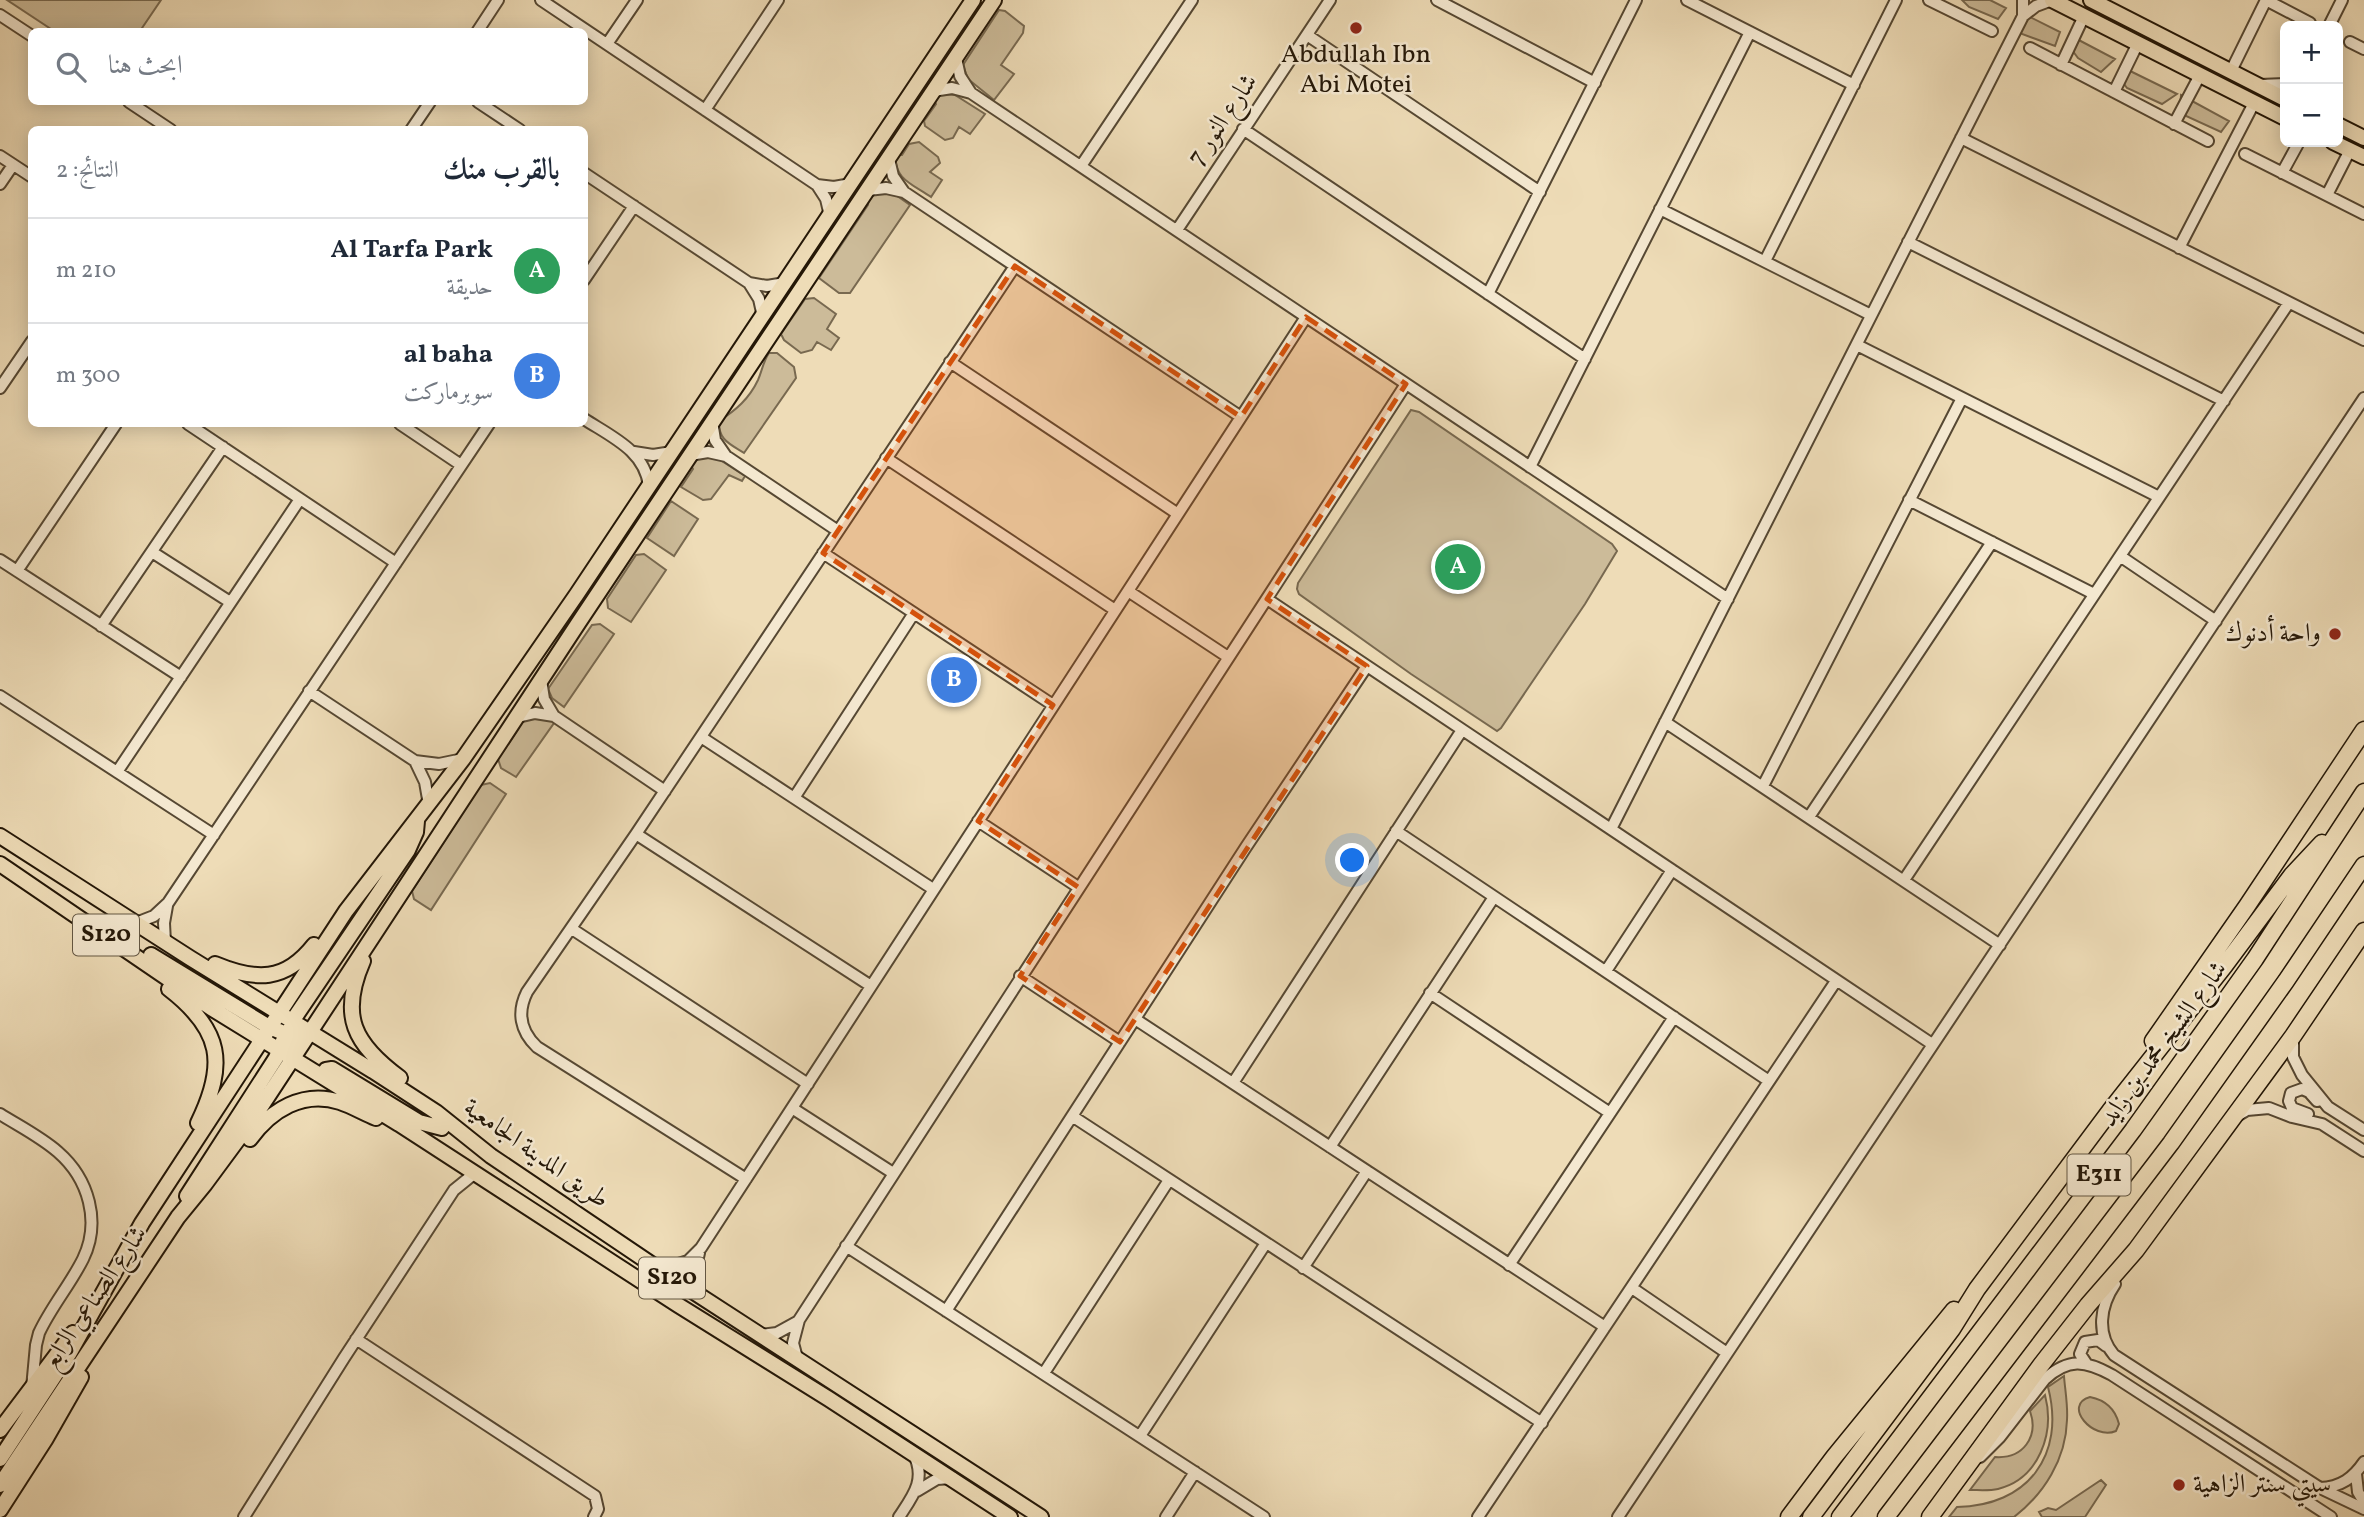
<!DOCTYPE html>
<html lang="ar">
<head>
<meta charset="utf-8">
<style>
  :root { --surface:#fff; --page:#f2f2f3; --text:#1f2937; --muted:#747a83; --line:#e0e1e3; --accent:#8f2418 }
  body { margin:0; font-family:Vollkorn,Amiri,serif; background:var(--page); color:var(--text); direction:rtl }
  .controls { position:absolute; right:21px; top:21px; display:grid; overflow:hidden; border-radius:10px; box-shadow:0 4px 18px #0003 }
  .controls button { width:63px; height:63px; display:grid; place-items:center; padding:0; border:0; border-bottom:2px solid var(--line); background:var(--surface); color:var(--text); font:35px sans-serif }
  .you { position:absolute; left:1353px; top:861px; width:24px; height:24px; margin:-18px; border:5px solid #fff; border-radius:50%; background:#1a73e8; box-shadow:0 0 0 10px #1a73e833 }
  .badge { display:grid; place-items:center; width:46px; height:46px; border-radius:50%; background:var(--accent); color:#fff; font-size:23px; font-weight:700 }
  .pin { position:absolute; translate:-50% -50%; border:4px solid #fff; box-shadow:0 2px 7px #0006 }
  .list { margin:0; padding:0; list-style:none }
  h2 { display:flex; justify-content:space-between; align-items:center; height:91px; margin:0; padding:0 28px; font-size:30px }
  h2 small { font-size:23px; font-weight:400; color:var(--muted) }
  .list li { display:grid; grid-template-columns:46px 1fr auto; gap:21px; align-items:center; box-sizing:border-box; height:105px; padding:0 28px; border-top:2px solid var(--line) }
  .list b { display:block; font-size:26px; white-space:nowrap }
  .list p { margin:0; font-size:23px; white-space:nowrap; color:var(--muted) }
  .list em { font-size:23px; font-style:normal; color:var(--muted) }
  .icon { flex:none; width:38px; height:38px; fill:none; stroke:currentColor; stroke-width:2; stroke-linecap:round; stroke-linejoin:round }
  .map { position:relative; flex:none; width:2364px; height:1517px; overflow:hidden; direction:ltr }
  .search { position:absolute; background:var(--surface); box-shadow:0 4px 18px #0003; left:28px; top:28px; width:560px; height:77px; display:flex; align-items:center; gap:18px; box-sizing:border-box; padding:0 24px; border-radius:10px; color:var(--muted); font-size:26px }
  .panel { position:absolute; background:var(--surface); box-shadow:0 4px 18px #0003; left:28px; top:126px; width:560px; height:301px; border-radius:10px; direction:rtl }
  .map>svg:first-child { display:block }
  .green { fill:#cb9; stroke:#786950; stroke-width:2 }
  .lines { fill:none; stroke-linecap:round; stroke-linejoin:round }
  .minor-casing { stroke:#564833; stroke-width:14 }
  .major-casing { stroke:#241707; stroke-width:18 }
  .highway-casing { stroke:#241707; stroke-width:19 }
  .minor { stroke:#f4e8d0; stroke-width:10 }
  .major { stroke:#eedcb7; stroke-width:14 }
  .highway { stroke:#eedcb7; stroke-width:16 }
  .marked { fill:#d4520c; fill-opacity:0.2; stroke:#d4520c; stroke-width:5; stroke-dasharray:14 9; stroke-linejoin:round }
  .poi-dot { fill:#8f2418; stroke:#f4e8d0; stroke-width:2.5 }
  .labels { text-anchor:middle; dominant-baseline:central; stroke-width:5; stroke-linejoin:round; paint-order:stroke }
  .shield { fill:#f4e8d0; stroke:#625643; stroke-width:2 }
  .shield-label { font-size:24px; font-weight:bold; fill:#241707 }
  .poi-label { font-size:26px; fill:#241707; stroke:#f4e8d0 }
  .street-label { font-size:26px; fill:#241707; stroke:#f4e8d0 }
</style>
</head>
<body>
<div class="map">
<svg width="2364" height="1517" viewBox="0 0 2364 1517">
  <rect width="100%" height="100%" fill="#eedcb7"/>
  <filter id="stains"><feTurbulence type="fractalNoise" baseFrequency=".00286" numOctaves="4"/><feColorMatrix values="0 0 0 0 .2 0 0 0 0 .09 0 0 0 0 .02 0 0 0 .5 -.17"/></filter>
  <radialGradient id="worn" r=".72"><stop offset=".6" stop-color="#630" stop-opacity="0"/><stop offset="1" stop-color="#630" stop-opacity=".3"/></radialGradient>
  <path class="green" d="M7,0H161L140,31H54Z
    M1962,0H1990L2006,8L1998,19L1969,7Z
    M999,10L1005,11L1024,26L1023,33L1001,65L1014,74L994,100L968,79L963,65Z
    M2018,11L2060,32L2055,46L2022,34L2016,25Z
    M2073,37L2115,59L2101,72L2078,58L2072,50Z
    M2122,67L2177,94L2162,104L2127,88L2121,80Z
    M943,94L955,95L985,114L970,134L959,127L953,138L945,140L925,126L924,121L936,104L934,99Z
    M2181,95L2229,121L2221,132L2186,116L2180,108Z
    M919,142L938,157L940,163L930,172L942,180L931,197C914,185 893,179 896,155H902L909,144Z
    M878,191H890L910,205L850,293H839L819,278L868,205L869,197Z
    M814,298L836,314L827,329L839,338L831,350L817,342L812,350L801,353L784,340L781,334L805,299Z
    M769,353H777L794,367L796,378L744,453C730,444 718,440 719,421C736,410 749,399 758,380C762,371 763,362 769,353Z
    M1411,410L1419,412L1612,544L1617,551L1585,604L1501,728L1497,731L1411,674L1299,594L1297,589L1298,583Z
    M714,456L745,476L742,481L729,475L711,499L703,500L681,487L693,469L690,464L693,458Z
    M671,501L698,519L674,556L647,538Z
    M644,554L666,570L631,622L608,608L607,599L636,555Z
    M600,624L614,634L564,707L552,698L548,689L592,625Z
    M547,716L554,723L516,777L501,768L498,759L519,728L520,720Z
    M490,783L506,794L431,910L414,899L412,891L481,785Z
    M2064,1376C2065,1390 2068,1405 2067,1420C2066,1459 2044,1494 2014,1517H1949L1957,1507C2027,1506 2066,1456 2048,1387Z
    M2045,1395C2055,1433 2039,1479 1998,1489C1989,1491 1979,1490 1970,1490L1995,1457C2023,1459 2039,1437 2030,1411Z
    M2090,1397C2105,1400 2115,1408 2119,1424L2116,1431C2093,1441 2062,1405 2090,1397Z
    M2101,1480L2106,1485L2085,1517H2042L2039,1512L2048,1508L2056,1510Z"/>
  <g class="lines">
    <defs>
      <path id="minor" d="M541,0L817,185L826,199L830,216
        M1437,0L1595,83
        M1687,0L1854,85
        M1929,0L1992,31
        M2266,0L2310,23
        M0,15L32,36
        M2023,16L2036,6L2052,0
        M2329,26L2342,0
        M477,32L498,0
        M1307,35L1540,192
        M2350,42L2364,49
        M607,44L637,0
        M2030,48L2208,141
        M956,58L960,76L971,93
        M2061,65L2084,16
        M2231,71L2266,0
        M2260,85L2285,84
        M933,91L952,88L971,93L1728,599
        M2114,92L2138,43
        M129,102L171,130
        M478,102L520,130
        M705,110L778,0
        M2174,124L2200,75
        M1243,129L1585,359
        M411,130L430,102
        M1961,138L2364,340
        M2245,154L2364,214
        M0,156L32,177
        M889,159L893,176L904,192
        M1081,166L1192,0
        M584,173L749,283L767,286L785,283
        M2282,173L2299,142
        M0,184L13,165
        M817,185L834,187L851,184
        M868,190L886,188L904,192L1241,417
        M2327,195L2350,150
        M1660,209L1871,315
        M1177,230L1330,0
        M1908,242L2224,401
        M2179,248L2254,103
        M1765,261L1896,0
        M584,280L634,206
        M749,283L759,299L763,317
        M1488,294L1636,0
        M1857,345L2159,497
        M950,362L1178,514
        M0,388L32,341
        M584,419C612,437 645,451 649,486
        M712,421L715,440L726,456
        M188,424L396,563
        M400,424L461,465
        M634,452L653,455L672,452
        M690,455L708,452L726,456L838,531
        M886,458L1115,610
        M1530,467L1750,32
        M1909,500L2094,594
        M152,552L230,602
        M823,553L1053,705
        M2120,556L2216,621
        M0,560L181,677
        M17,571L116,424
        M1128,591L1228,657
        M1267,599L1932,1044
        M101,626L223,447
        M541,680L544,699L554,716
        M309,691L415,761L439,764L463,759
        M0,696L214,835
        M518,717L535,713L554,716L665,791
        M1665,722L2000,945
        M701,737L933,889
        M415,761L425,782L429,805
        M117,772L300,499
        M1763,786L1962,398
        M794,798L914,613
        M1809,817L1992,542
        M978,821L1078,887
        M1611,829L2023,16V0
        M1396,831L1769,1081
        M636,834L871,986
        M1904,880L2288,304
        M136,923L154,916L168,903L489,424
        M572,929L808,1084
        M165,942L164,923L167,906
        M1606,971L1672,870
        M1020,976L1120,1042
        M1430,993L1610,1113
        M1135,1019L1605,1327
        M2293,1038V1057L2302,1075L2328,1107L2364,1130
        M1233,1083L1462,730
        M792,1108L893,1173
        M0,1114C19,1126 41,1137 58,1152C89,1179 101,1222 83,1259C70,1285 51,1307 39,1333L36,1345L32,1388
        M2308,1114L2292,1108L2289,1101L2291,1093L2302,1089L2309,1092L2317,1101
        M1072,1116L1542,1423
        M2237,1116L2247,1110L2269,1108L2292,1117L2322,1124L2364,1151
        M1330,1147L1494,897
        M746,1179L537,1047C520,1031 517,1012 527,992L636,834L1015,266
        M846,1246L1264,1517
        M1509,1265L1674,1017
        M1303,1268L1367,1171
        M660,1270L688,1261L701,1248L1306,317
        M2115,1284C2100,1306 2096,1334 2114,1355L2320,1488L2364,1509
        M1632,1288L1727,1353
        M697,1295L694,1275L699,1253
        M946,1311L1246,847L1367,666
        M761,1335L777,1333L797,1322
        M356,1339L595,1496L598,1509L594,1517
        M797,1358L793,1343L799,1320L1406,384
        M2086,1363L2080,1354L2085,1342L2098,1340L2106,1346
        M1044,1373L1169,1180
        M1140,1436L1266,1243
        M1980,1457L2000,1437L2045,1379C2068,1358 2085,1360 2112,1375L2331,1517
        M2356,1474L2358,1492L2364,1502
        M2320,1488C2341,1487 2353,1478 2364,1462
        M917,1491L937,1479L953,1478
        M244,1517L344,1358L454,1190L475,1173
        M899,1517C913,1496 927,1479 913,1453
        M1166,1517L1195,1472
        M1478,1517L1836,981
        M1618,1517L2364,398"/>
      <path id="major" d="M2052,0L2285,118
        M2091,0L2285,99
        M2338,125L2364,138
        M2333,142L2364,157
        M0,836L190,958L373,1071L436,1112L491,1156L660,1270L1041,1517
        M0,864L211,1008L399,1124L678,1305L829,1399L1010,1517
        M151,955L269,1027L284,1033L298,1034
        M363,961C339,1016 354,1044 400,1078
        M215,964C256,981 285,982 314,945
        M169,989C222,1030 227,1064 198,1123
        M293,1058L289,1034L293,1020L408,850L416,832L417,821
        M323,1076L326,1070L332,1069L419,1122L442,1128
        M250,1139C271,1110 303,1090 340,1102C352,1106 364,1113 376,1118
        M187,1196L276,1058L283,1041
        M0,1430L73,1333
        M0,1459L69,1354L142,1223L346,911L463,759L577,594L973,0
        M0,1485L178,1217L205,1184L253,1119L579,622L994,0
        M0,1510L45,1440L81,1377"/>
      <path id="highway" d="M2153,1041L2247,906L2364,730
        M1789,1517L1834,1457L1954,1310
        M1811,1517L1952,1329L1977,1289L2110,1111L2225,965L2292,875L2322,843
        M1840,1517L2133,1130L2255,959L2364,792
        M1886,1517L2171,1143L2286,981L2364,865
        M1930,1517L2041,1365L2088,1305L2136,1250L2293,1036L2364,931"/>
    </defs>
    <use href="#minor" class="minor-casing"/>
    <use href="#major" class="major-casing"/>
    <use href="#highway" class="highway-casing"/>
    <use href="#minor" class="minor"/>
    <use href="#major" class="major"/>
    <use href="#highway" class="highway"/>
  </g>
  <path class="marked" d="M1015,266L1241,417L1306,317L1406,384L1267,599L1367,666L1120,1042L1020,976L1078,887L978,821L1053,705L823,553Z"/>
  <g class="poi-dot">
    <circle cx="1356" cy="28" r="7"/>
    <circle cx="2335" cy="634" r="7"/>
    <circle cx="2179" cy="1485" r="7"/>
  </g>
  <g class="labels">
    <g class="shield">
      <rect x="73" y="914.5" width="66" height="41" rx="5"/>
      <rect x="2067.5" y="1154.5" width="63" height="41" rx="5"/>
      <rect x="639" y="1257.5" width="66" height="41" rx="5"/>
    </g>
    <g class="shield-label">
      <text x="106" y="935">S120</text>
      <text x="2099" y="1175">E311</text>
      <text x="672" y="1278">S120</text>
    </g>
    <g class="poi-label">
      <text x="1356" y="55">Abdullah Ibn<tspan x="1356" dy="30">Abi Motei</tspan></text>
      <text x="2321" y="634" text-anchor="end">واحة أدنوك</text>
      <text x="2193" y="1485" text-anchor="start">سيتي سنتر الزاهية</text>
    </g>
    <g class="street-label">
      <text transform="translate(1223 120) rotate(-56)">شارع النور 7</text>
      <text transform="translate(2164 1044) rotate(-54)">شارع الشيخ محمد بن زايد</text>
      <text transform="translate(536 1154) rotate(35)">طريق المدينة الجامعية</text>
      <text transform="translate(95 1298) rotate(-56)">شارع الصناعي الرابع</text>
    </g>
  </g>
  <rect width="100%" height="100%" filter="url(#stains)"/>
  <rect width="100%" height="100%" fill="url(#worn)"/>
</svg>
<div class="controls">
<button>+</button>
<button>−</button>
</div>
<div class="you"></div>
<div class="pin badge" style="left:1458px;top:567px;background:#2e9e5b">A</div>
<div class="pin badge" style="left:954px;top:680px;background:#3f7fe0">B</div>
<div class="search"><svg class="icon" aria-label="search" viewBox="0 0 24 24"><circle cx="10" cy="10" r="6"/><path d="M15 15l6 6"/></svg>ابحث هنا</div>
<section class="panel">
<h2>بالقرب منك<small>النتائج: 2</small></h2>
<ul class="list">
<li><span class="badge" style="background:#2e9e5b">A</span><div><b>Al Tarfa Park</b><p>حديقة</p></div><em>210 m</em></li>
<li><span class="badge" style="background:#3f7fe0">B</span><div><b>al baha</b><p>سوبرماركت</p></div><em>300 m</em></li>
</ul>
</section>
</div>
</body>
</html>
